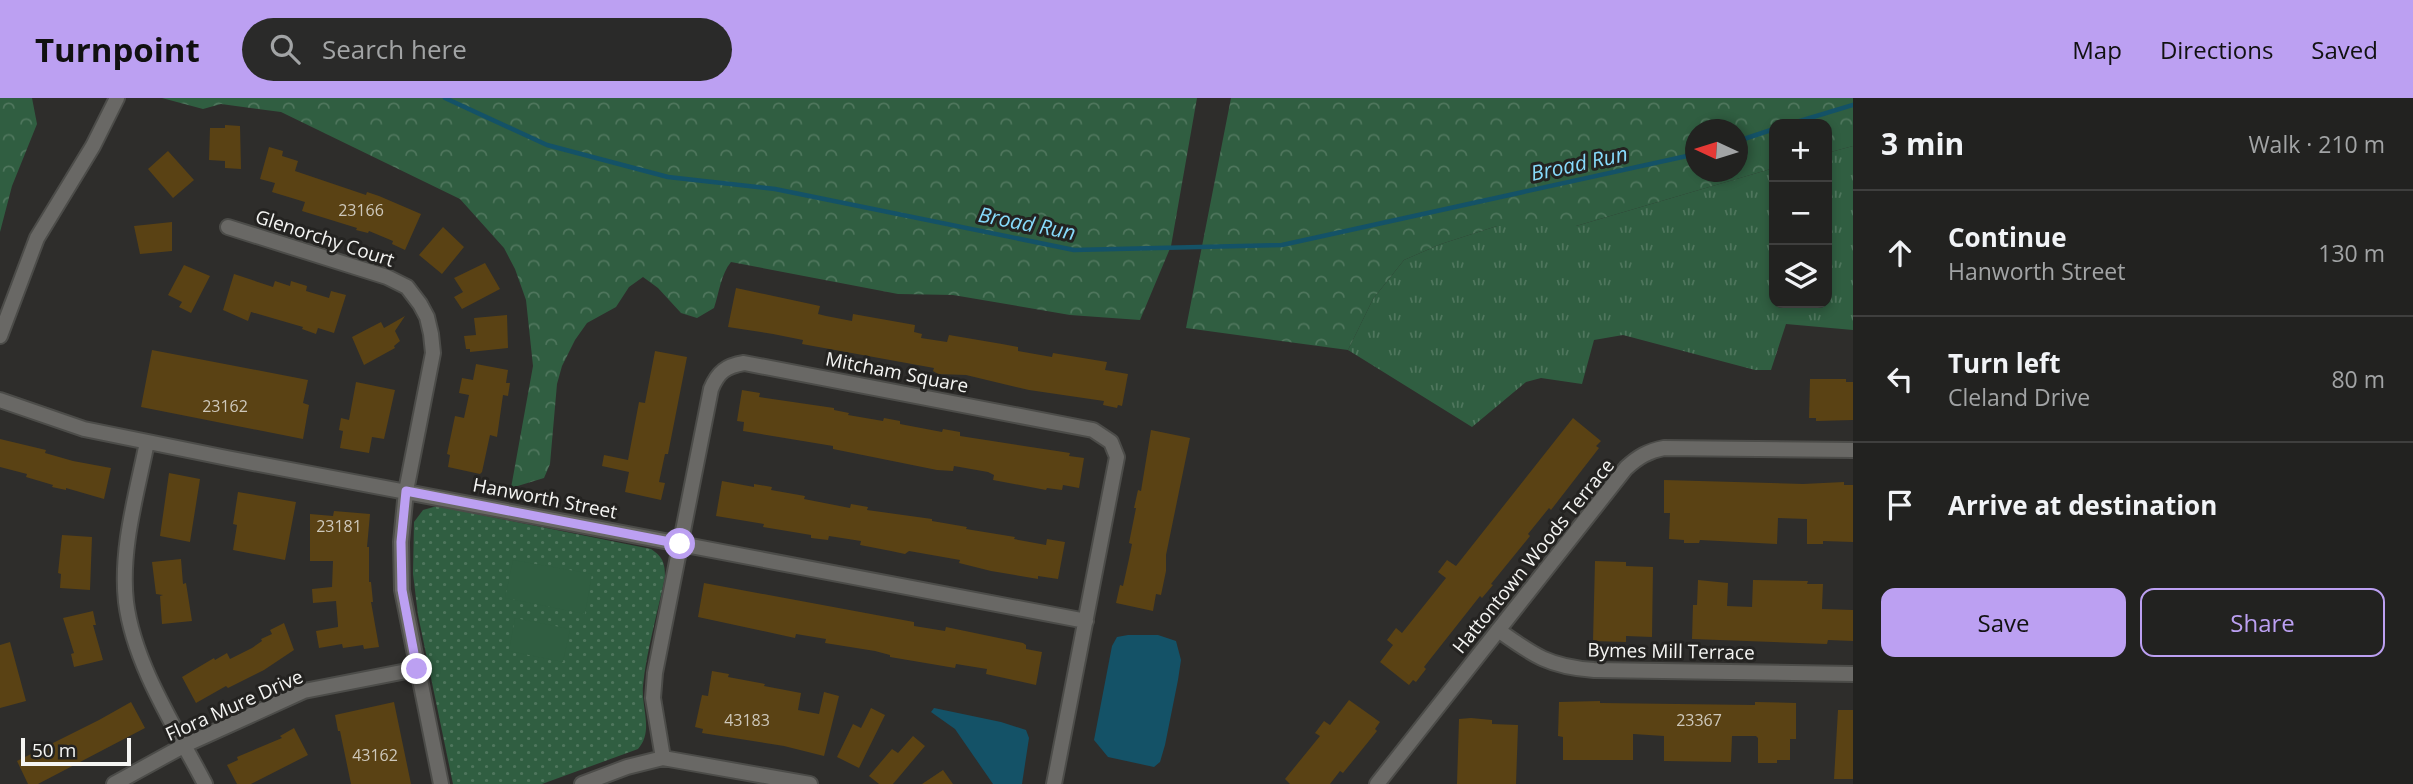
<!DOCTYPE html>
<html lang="en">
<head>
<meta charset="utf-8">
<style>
  :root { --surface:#222220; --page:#2a2a29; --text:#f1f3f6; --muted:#a2a4a5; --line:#3f3f3e; --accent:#bca0f2 }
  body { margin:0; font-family:"Open Sans",sans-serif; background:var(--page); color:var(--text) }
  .controls { position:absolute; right:21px; top:21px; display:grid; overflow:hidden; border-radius:14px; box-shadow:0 4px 10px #0003 }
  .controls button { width:63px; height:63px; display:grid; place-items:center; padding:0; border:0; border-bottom:2px solid var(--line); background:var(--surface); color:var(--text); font:35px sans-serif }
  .compass { position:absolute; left:1685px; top:21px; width:63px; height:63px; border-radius:50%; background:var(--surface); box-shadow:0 4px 10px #0003; rotate:274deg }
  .scale { position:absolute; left:21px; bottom:18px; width:110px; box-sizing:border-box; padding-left:7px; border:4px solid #f5f5f3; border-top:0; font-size:19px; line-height:24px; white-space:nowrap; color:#f5f5f3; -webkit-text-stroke:5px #242321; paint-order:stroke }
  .stop { position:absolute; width:21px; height:21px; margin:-16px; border:5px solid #bca0f2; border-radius:50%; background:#fff }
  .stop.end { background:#bca0f2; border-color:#fff; box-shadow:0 2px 7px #0008 }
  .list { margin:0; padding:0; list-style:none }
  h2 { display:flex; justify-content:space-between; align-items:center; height:91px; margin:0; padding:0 28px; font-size:30px }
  h2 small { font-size:23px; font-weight:400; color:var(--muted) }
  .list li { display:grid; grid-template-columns:46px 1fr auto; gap:21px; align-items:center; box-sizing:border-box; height:126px; padding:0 28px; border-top:2px solid var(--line) }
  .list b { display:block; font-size:26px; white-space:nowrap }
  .list p { margin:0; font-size:23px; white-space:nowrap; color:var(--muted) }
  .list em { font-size:23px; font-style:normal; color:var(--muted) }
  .actions { display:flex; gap:14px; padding:21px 28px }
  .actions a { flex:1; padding:16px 0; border:2px solid var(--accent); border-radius:14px; text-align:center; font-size:24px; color:var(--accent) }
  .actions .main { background:var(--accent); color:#111 }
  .icon { flex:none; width:38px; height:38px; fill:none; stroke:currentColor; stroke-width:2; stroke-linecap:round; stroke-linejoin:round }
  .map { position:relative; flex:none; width:1853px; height:686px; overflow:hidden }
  header { display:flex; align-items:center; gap:42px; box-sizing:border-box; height:98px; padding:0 35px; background:var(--accent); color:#111 }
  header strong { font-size:33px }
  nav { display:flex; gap:38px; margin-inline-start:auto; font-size:24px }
  .search { width:490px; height:63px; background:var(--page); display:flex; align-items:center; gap:18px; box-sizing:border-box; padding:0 24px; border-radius:38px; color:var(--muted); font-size:26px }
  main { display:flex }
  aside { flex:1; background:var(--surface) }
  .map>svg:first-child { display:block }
  .grass { fill:url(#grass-tufts) }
  .forest { fill:url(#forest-crowns); fill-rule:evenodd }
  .park { fill:url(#park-dots) }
  .garden { fill:#305e41 }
  .water { fill:#145267 }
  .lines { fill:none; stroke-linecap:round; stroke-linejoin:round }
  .stream { stroke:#145267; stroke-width:4.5 }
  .building { fill:#5a4214 }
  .minor-casing { stroke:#4c4c49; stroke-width:18 }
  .minor { stroke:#696865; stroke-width:14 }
  .route { stroke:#bca0f2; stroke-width:9 }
  .labels { text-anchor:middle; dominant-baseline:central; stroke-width:6; stroke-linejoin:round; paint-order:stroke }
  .number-label { font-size:16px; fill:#cec8bb }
  .street-label { font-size:19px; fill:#f5f5f3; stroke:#242321 }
  .water-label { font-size:21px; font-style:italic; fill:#87dafb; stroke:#242321 }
</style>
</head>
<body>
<header>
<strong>Turnpoint</strong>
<div class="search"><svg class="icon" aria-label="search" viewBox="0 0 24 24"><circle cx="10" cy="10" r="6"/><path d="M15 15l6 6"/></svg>Search here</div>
<nav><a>Map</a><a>Directions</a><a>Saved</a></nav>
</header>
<main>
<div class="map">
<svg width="1853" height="686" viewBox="0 0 1853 686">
  <defs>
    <pattern id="grass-tufts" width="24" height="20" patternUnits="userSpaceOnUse" patternTransform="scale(1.75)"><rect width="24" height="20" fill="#305e41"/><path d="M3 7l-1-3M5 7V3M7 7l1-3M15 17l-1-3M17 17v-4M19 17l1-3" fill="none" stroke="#4f765d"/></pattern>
    <pattern id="forest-crowns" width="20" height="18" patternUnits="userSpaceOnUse" patternTransform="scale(1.75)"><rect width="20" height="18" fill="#305e41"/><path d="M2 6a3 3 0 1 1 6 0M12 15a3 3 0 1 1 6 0" fill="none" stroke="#4f765d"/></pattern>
    <pattern id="park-dots" width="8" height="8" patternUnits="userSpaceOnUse" patternTransform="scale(1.75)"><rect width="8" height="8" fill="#305e41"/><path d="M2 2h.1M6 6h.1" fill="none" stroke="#4f765d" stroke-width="1.8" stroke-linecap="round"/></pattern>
  </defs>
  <rect width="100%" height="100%" fill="#2e2d2b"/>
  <path class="grass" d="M1853,48V232L1786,226L1771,272H1755L1623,237L1594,242L1582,286L1541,280L1526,284L1472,329L1348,252L1373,201L1404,162L1441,146L1497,128H1576L1774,70V205H1827V55Z"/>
  <path class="forest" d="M0,0H32L37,26L12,88L0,134Z
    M162,0H1197L1171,148L1140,222L1070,217L953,197L898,196L731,164C721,176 719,195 714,210L697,220L681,215L658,190L643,179L629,189L616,209L587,225L575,242L562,268L557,286L550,366L544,380L511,390L533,268L526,202L515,171L504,150L460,101L281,14L221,6L203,11Z
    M1231,0H1853V48L1827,55V26H1774V70L1576,128H1497L1441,146L1404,162L1373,201L1348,252L1186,230ZM1696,32H1738V74H1696Z"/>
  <path class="park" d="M437,408L651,451C663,459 665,465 665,479C658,513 646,555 643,588C641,609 654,633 638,651L542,686H453L418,517L413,476L414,424L423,412Z"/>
  <path class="garden" d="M513,462L592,476L585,516L505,500Z
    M515,520L570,531L563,564L509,553Z"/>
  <path class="water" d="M1128,537H1158L1176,543L1181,562L1178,582L1165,647L1160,664L1154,669L1108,659L1094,642L1112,548L1117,539Z
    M934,610L1001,624L1026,632L1029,640L1022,686H993L955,631L931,614Z"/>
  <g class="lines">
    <path class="stream" d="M445,0L547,47L668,79L775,91L1074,152L1282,147L1696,56
      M1790,26L1853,7
      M1738,43L1774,31"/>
  </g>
  <path class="building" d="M225,27L240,28L241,71L225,70V63L209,62L210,30H225Z
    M269,49L283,53L282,58L298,63L295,73L366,97L367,94L379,98L421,116L405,152L392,146L393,143L369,133L368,135L356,132L357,130L302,113L305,104L272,94L275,85L260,81Z
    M168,53L194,82L173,100L148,71Z
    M172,124V153L140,156L134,128Z
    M443,129L464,149L442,176L419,157Z
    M485,165L500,191L462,211L454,199L463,194L454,180Z
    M184,167L210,178L191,215L179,209L182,204L168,197Z
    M234,176L273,189L275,183L290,188L291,183L307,188L306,193L329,200L331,193L346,197L334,235L318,230L316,236L302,231L303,229L251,214L248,223L223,212Z
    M736,190L820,208L818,216L826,218L852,223L853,216L915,227L914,234L922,236L921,240L947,244L949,237L1002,246L1018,249V253L1052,259L1053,255L1107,264L1105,272L1128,276L1122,308L1118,307L1117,310L1103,307L1104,303L1029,292L966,277L938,276L933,273L934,270L802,246L803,242L773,236L728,229Z
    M507,217L508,250L470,254V251H466L464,238L476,237L474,220Z
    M405,218L395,233L400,243L394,248L395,250L364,267L352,239L381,224L384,230Z
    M152,252L308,282L303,305L309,307L303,341L141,309Z
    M655,253L687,259L668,356H665L659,384L665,385L661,402L625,394L629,374L602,368L604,357L628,362L639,304L645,305Z
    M476,266L508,272L506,285H510L508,298L503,297L497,339L490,337L482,374L480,376L448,369L450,357L447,356L455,318L464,320L469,297L459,295L462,280L473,282Z
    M1810,281H1846V284H1853V322L1816,323V320H1809Z
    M356,284L395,292L384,341L372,339L369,355L340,350L343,333L339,332L341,320L349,322Z
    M742,292L760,295L759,299L834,310V312L849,315L848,317L883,323L884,320L900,323V326L942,334L943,331L960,334V338L1070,355L1069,358L1084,360L1079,390L1063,387L1062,392L1047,390L1046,392L993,382L994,377L988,374L954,368L953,373L937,372L833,351V348L743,333L744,324L737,323Z
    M1573,320L1601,343L1596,348L1599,350L1551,412L1549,410L1528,436L1530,438L1491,486L1493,487L1482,500L1480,498L1424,569L1426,571L1416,584L1413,582L1409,587L1380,564L1393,547L1387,542L1396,530L1402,535L1446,480L1438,474L1447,462L1456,468Z
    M1151,332L1190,340L1166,457V473L1161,497L1156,496L1153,513L1116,505L1120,487L1123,488L1129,461L1132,446L1129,445L1136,410H1134L1138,392L1141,393Z
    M0,341L46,352L45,355L73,363L111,370L104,401L66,390V392L52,389L53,387L26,379L27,376L0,369Z
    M169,375L200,381L190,444L160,438Z
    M1664,382L1803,386L1844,384V387H1853V444L1823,443V446H1807V421L1778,420L1777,446L1700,442L1699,445H1684V442L1669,441L1670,415H1664Z
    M722,383L754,389V386L772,389L771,392L805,398L804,401L850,410L851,406L868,409L867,412L932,421V423L967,429L966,431L1015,439L1014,441L1046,447L1047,441L1065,444L1058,481L1038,478V481L991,473L959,465L960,462L909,453L905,456L891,453L860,447L861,443L829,438L828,442L811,440V437L763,429L764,426L716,418Z
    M238,394L296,404L285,462L233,452L237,427L233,426Z
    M334,413L370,416L367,449H369V484H371L373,504H371L379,549L364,551L363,547L343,550L342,546L319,550L316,533L338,529V527L336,503L313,505L312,491L332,489L333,463H310V416L333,418Z
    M62,437L92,439L90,492L60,490L61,476L58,475Z
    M181,461L183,486L186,485L192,523L162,526L160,498L163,497L156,496L152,464Z
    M1595,463L1626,464V468L1653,469L1652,539L1626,538V544L1593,543Z
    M1698,482L1728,485L1727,508L1752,509L1753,482L1808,483L1807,486H1823L1822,511L1853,512V543L1828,542L1827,546L1692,541L1693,507H1697Z
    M704,485L914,524V528L945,533L946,529L1023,545L1026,547V551L1042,554L1036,587L986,576L987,571L956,566L955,570L890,559V557L875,553L825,545L826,541L796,536L795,540L698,519Z
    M93,513L96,527H93L103,562L74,569L71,556L74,555L63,520Z
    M284,525L294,552L264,572L228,590L226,588L196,605L182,579L214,560L215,562L227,555L230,561L252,550L262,543L261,541L272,536L270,532Z
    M10,544L26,603L0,610V547Z
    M712,573L729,576L728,579L765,586L764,588L801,595L798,612L819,616L824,594L839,598L824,658L784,648L702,635L703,631L695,629L702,597L708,598Z
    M1349,602L1380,624L1375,631L1377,633L1343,675L1340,673L1330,686H1290L1285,681L1320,638L1315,635L1324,623L1330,627Z
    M1600,603V605L1755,607V604L1796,605V641H1790V662H1777V665H1758V640L1756,638H1732L1731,664L1664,663V638L1633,636V662H1563V639L1558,638L1559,604Z
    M131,604L145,630L38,686H28L17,663L99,622Z
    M394,604L411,686H351L340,633H338L335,617Z
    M871,610L885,617L859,670L837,659L853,626L861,630Z
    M1838,612H1853V681H1834Z
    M1471,620L1492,622V626L1518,627L1516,686H1457L1459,621Z
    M294,630L308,657L251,686H237L227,667L238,662L237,659L282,640L280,638Z
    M913,638L925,648L893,686H879L869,678L892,651L898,655Z
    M943,672L953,686H922Z"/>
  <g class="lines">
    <defs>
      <path id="minor" d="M228,129L387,179L407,189L420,206L427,219L431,236L433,255L406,393L401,444L402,492L441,686
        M0,238L37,140L93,48L117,0
        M0,302L84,331L227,360L1086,523
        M147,344C137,395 120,451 126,504C134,567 176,630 205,686
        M1498,532C1533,557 1549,569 1594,572L1853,576
        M663,660L653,600L655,575L711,291C718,274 726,268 744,265L1093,332L1111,344L1117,359L1054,686
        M114,686L185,647L304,593L417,571
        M582,686L627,669L663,660L810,686
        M1377,686L1626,370C1638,359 1648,353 1664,350L1853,352"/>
    </defs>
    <use href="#minor" class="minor-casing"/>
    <use href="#minor" class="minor"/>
  </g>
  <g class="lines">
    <path class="route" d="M417,571L402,492L401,444L406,393L680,446"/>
  </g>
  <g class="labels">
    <g class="number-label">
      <text x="361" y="112">23166</text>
      <text x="225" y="308">23162</text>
      <text x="339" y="428">23181</text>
      <text x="747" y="622">43183</text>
      <text x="1699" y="622">23367</text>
      <text x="375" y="657">43162</text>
    </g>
    <g class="street-label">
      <text transform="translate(325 140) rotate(18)">Glenorchy Court</text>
      <text transform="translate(897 274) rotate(11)">Mitcham Square</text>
      <text transform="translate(545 400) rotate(11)">Hanworth Street</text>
      <text transform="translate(1533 458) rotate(-51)">Hattontown Woods Terrace</text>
      <text transform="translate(1671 553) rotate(1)">Bymes Mill Terrace</text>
      <text transform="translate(234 607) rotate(-24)">Flora Mure Drive</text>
    </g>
    <g class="water-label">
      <text transform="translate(1579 65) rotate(-12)">Broad Run</text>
      <text transform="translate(1027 125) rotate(11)">Broad Run</text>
    </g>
  </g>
</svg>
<div class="controls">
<button>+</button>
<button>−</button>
<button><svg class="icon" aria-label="layers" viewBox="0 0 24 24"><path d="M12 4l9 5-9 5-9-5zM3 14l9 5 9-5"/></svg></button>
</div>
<svg class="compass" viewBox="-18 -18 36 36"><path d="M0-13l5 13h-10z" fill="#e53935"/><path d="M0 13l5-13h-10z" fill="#a2a4a5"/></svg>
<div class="scale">50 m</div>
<div class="stop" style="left:680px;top:446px"></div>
<div class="stop end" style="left:417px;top:571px"></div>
</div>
<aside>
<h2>3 min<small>Walk · 210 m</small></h2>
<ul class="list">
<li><svg class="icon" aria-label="ahead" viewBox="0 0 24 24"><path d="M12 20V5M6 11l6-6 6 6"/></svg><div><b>Continue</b><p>Hanworth Street</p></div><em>130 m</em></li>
<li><svg class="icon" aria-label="left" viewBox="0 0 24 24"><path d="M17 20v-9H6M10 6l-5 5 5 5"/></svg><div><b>Turn left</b><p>Cleland Drive</p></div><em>80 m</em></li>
<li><svg class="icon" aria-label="arrive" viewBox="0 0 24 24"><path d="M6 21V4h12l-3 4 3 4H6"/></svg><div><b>Arrive at destination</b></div></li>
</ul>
<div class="actions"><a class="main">Save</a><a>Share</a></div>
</aside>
</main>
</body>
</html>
